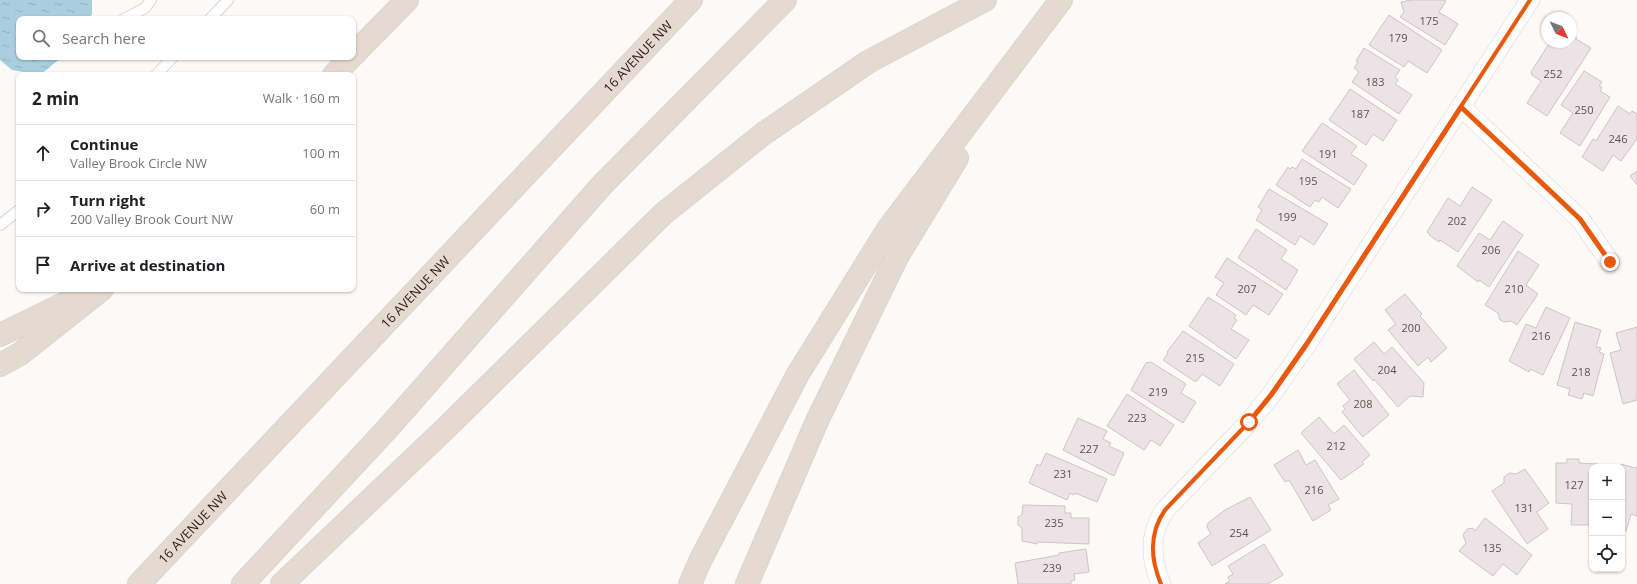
<!DOCTYPE html>
<html lang="en">
<head>
<meta charset="utf-8">
<style>
  :root { --surface:#fff; --page:#f2f2f2; --text:#202124; --muted:#757577; --line:#e0e0e0 }
  body { margin:0; font-family:"Open Sans",sans-serif; background:var(--page); color:var(--text) }
  .controls { position:absolute; right:12px; bottom:12px; display:grid; overflow:hidden; border-radius:8px; box-shadow:0 1px 3px #0004 }
  .controls button { width:36px; height:36px; display:grid; place-items:center; padding:0; border:0; border-bottom:1px solid var(--line); background:var(--surface); color:var(--text); font:20px sans-serif }
  .compass { position:absolute; left:1541px; top:12px; width:36px; height:36px; border-radius:50%; background:var(--surface); box-shadow:0 1px 3px #0004; rotate:133deg }
  .stop { position:absolute; width:12px; height:12px; margin:-9px; border:3px solid #ea580c; border-radius:50%; background:#fff }
  .stop.end { background:#ea580c; border-color:#fff; box-shadow:0 1px 4px #0008 }
  .list { margin:0; padding:0; list-style:none }
  h2 { display:flex; justify-content:space-between; align-items:center; height:52px; margin:0; padding:0 16px; font-size:17px }
  h2 small { font-size:13px; font-weight:400; color:var(--muted) }
  .list li { display:grid; grid-template-columns:26px 1fr auto; gap:12px; align-items:center; box-sizing:border-box; height:56px; padding:0 16px; border-top:1px solid var(--line) }
  .list b { display:block; font-size:15px; white-space:nowrap }
  .list p { margin:0; font-size:13px; white-space:nowrap; color:var(--muted) }
  .list em { font-size:13px; font-style:normal; color:var(--muted) }
  .icon { flex:none; width:22px; height:22px; fill:none; stroke:currentColor; stroke-width:2; stroke-linecap:round; stroke-linejoin:round }
  .map { position:relative; flex:none; width:1637px; height:584px; overflow:hidden }
  .search { position:absolute; background:var(--surface); box-shadow:0 1px 3px #0004; left:16px; top:16px; width:340px; height:44px; display:flex; align-items:center; gap:10px; box-sizing:border-box; padding:0 14px; border-radius:8px; color:var(--muted); font-size:15px }
  .panel { position:absolute; background:var(--surface); box-shadow:0 1px 3px #0004; left:16px; top:72px; width:340px; height:220px; border-radius:8px }
  .map>svg:first-child { display:block }
  .water { fill:url(#water-ripples) }
  .building { fill:#ede2e6; stroke:#cdc5c8 }
  .lines { fill:none; stroke-linecap:round; stroke-linejoin:round }
  .lane-casing { stroke:#dbd4cf; stroke-width:12 }
  .street-casing { stroke:#dbd4cf; stroke-width:20 }
  .highway-casing { stroke:#d8d5d2; stroke-width:24 }
  .lane { stroke:#fffefe; stroke-width:10 }
  .street { stroke:#fffefe; stroke-width:19 }
  .highway { stroke:#e5dad0; stroke-width:22 }
  .cycleway-casing { stroke:#fef8f4; stroke-width:6 }
  .cycleway { stroke:#e8590c; stroke-width:4 }
  .route { stroke:#ea580c; stroke-width:5 }
  .labels { text-anchor:middle; dominant-baseline:central; stroke-width:3.5; stroke-linejoin:round; paint-order:stroke }
  .number-label { font-size:11px; fill:#5e534f }
  .street-label { font-size:13px; fill:#2c211a; stroke:#fef8f4 }
</style>
</head>
<body>
<div class="map">
<svg width="1637" height="584" viewBox="0 0 1637 584">
  <defs>
    <pattern id="water-ripples" width="26" height="14" patternUnits="userSpaceOnUse"><rect width="26" height="14" fill="#a9cede"/><path d="M2 4q2-2 4 0t4 0M15 11q2-2 4 0t4 0" fill="none" stroke="#92b1be"/></pattern>
  </defs>
  <rect width="100%" height="100%" fill="#fcf9f6"/>
  <path class="water" d="M0,0H92V14L89,19H19V57H62L40,75L12,70L0,60Z"/>
  <path class="building" d="M1411,0H1443L1446,1L1439,12L1458,24L1445,45L1400,17L1404,12L1401,2Z
    M1389,15L1442,50L1427,73L1408,61L1404,67L1369,45Z
    M1571,33L1576,36V39L1591,48L1547,116L1527,103L1541,81L1532,75L1531,72L1550,42H1571Z
    M1364,48L1400,70L1395,77L1398,80L1395,84L1412,95L1399,114L1352,82L1359,72L1354,68L1358,62L1356,61Z
    M1584,71L1602,82L1599,86L1602,87L1600,91L1610,97L1580,146L1560,133L1573,113L1561,105Z
    M1350,89L1397,120L1383,141L1373,134L1366,145L1329,120Z
    M1618,106L1630,114L1632,111L1637,114V139L1621,161L1613,155L1603,171L1582,157L1593,139L1596,141Z
    M1322,123L1357,146L1351,154L1367,165L1354,185L1302,151Z
    M1302,159L1351,189L1338,208L1322,197L1319,202L1315,200L1310,207L1276,185L1288,167L1290,169L1292,167L1296,169Z
    M1637,171V185L1630,176Z
    M1472,187L1492,200L1458,252L1440,240L1439,242L1429,235L1430,234L1427,232L1448,198L1460,206Z
    M1269,189L1328,224L1314,245L1300,236L1295,245L1256,220L1262,210L1258,207Z
    M1503,221L1523,235L1489,287L1479,280L1478,282L1457,266L1479,233L1490,240Z
    M1256,229L1287,250L1281,259L1298,270L1286,290L1238,258Z
    M1518,251L1539,265L1526,285L1538,294L1517,325L1511,321L1504,322L1500,320L1498,313L1485,305Z
    M1227,258L1283,294L1269,315L1253,305L1246,315L1216,295L1224,283L1215,277Z
    M1405,294L1422,314L1420,316L1447,348L1431,362L1428,357L1418,366L1388,330L1396,324L1385,310Z
    M1208,297L1236,315L1234,318L1237,320L1231,329L1249,340L1236,359L1189,326Z
    M1546,307L1570,318L1543,375L1530,369L1529,372L1509,361L1526,324L1536,328Z
    M1575,322L1601,330L1596,347L1601,348L1599,352L1604,354L1593,396L1584,393L1582,399L1568,395L1570,389L1557,385Z
    M1637,327V400L1623,404L1610,353L1621,350L1616,333Z
    M1183,331L1234,364L1220,386L1202,374L1197,381H1194L1163,360L1168,353L1167,352Z
    M1374,342L1384,354L1392,347L1424,383L1423,397L1410,396L1398,407L1374,379L1373,381L1354,359Z
    M1151,362L1186,384L1181,393L1196,402L1183,423L1131,390L1146,363Z
    M1354,370L1389,415L1363,437L1342,412L1345,409L1343,406L1350,400L1337,384Z
    M1127,394L1174,425L1160,446L1151,440L1144,450L1107,426Z
    M1319,417L1334,434L1344,425L1370,455L1362,462L1364,464L1341,480L1301,433Z
    M1078,418L1107,431L1103,439L1111,443L1109,446L1124,453L1114,476L1063,450Z
    M1298,450L1306,465L1315,460L1339,499L1328,505L1331,510L1313,521L1289,480L1285,482L1274,465Z
    M1046,453L1107,479L1097,502L1075,493L1074,495L1070,493L1067,500L1029,483L1037,464L1040,466Z
    M1567,459H1579V463L1598,464V467H1592V525H1571L1572,504L1556,503V463H1567Z
    M1621,464L1635,468L1637,467V516L1631,514L1626,531L1622,530Z
    M1525,469L1549,503L1537,512L1536,511L1548,529L1527,544L1492,491L1504,483V477L1510,473L1516,474Z
    M1250,497L1271,530L1212,566L1198,543L1211,534L1207,527L1208,523L1225,510Z
    M1023,505L1065,506V513H1071V518H1089V544L1037,542V544L1022,541V528L1018,525V517L1022,515Z
    M1485,518L1532,555L1517,575L1503,564L1493,576L1459,551L1466,543L1463,535L1467,529L1473,528L1475,531Z
    M1264,544L1283,575L1268,584H1225L1230,581L1228,577L1233,574L1228,566Z
    M1086,549L1089,572L1074,574L1075,580L1071,581V584H1018L1015,563L1059,555V553Z"/>
  <g class="lines">
    <defs>
      <path id="lane" d="M124,19L145,8L151,0
        M210,19L228,0
        M156,75L173,57
        M0,225L19,210"/>
      <path id="street" d="M1461,107L1580,219L1610,262
        M1161,584C1150,558 1149,533 1165,510L1249,422L1271,395L1306,345L1530,0"/>
      <g id="highway">
        <path d="M353,55L407,0"/>
        <path d="M334,75L351,57"/>
        <path d="M0,335L76,298"/>
        <path d="M0,365L20,354L102,289"/>
        <path id="s1" d="M139,584L691,0"/>
        <path d="M243,584L388,428L602,185L785,0"/>
        <path d="M282,584L448,426L663,214L763,134L868,62L985,0"/>
        <path d="M690,584L701,559L798,374L888,229L1061,0"/>
        <path d="M747,584L817,421L897,257L957,158"/>
      </g>
    </defs>
    <use href="#lane" class="lane-casing"/>
    <use href="#street" class="street-casing"/>
    <use href="#highway" class="highway-casing"/>
    <use href="#lane" class="lane"/>
    <use href="#street" class="street"/>
    <use href="#highway" class="highway"/>
    <defs>
      <path id="cycleway" d="M1161,584C1150,558 1149,533 1165,510L1249,422L1271,395L1306,345L1530,0"/>
    </defs>
    <use href="#cycleway" class="cycleway-casing"/>
    <use href="#cycleway" class="cycleway"/>
  </g>
  <g class="lines">
    <path class="route" d="M1249,422L1271,395L1306,345L1461,107L1580,219L1610,262"/>
  </g>
  <g class="labels">
    <g class="number-label">
      <text x="1429" y="20">175</text>
      <text x="1398" y="37">179</text>
      <text x="1553" y="73">252</text>
      <text x="1375" y="81">183</text>
      <text x="1584" y="109">250</text>
      <text x="1360" y="113">187</text>
      <text x="1618" y="138">246</text>
      <text x="1328" y="153">191</text>
      <text x="1308" y="180">195</text>
      <text x="1287" y="216">199</text>
      <text x="1457" y="220">202</text>
      <text x="1491" y="249">206</text>
      <text x="1247" y="288">207</text>
      <text x="1514" y="288">210</text>
      <text x="1411" y="327">200</text>
      <text x="1541" y="335">216</text>
      <text x="1195" y="357">215</text>
      <text x="1387" y="369">204</text>
      <text x="1581" y="371">218</text>
      <text x="1158" y="391">219</text>
      <text x="1363" y="403">208</text>
      <text x="1137" y="417">223</text>
      <text x="1336" y="445">212</text>
      <text x="1089" y="448">227</text>
      <text x="1063" y="473">231</text>
      <text x="1574" y="484">127</text>
      <text x="1314" y="489">216</text>
      <text x="1524" y="507">131</text>
      <text x="1054" y="522">235</text>
      <text x="1239" y="532">254</text>
      <text x="1492" y="547">135</text>
      <text x="1052" y="567">239</text>
    </g>
    <g class="street-label">
      <text stroke="none"><textPath href="#s1" startOffset="726">16 AVENUE NW</textPath></text>
      <text stroke="none"><textPath href="#s1" startOffset="402">16 AVENUE NW</textPath></text>
      <text stroke="none"><textPath href="#s1" startOffset="78">16 AVENUE NW</textPath></text>
    </g>
  </g>
</svg>
<div class="controls">
<button>+</button>
<button>−</button>
<button><svg class="icon" aria-label="locate" viewBox="0 0 24 24"><circle cx="12" cy="12" r="6"/><path d="M12 2v4M12 18v4M2 12h4M18 12h4"/></svg></button>
</div>
<svg class="compass" viewBox="-18 -18 36 36"><path d="M0-13l5 13h-10z" fill="#e53935"/><path d="M0 13l5-13h-10z" fill="#757577"/></svg>
<div class="stop" style="left:1249px;top:422px"></div>
<div class="stop end" style="left:1610px;top:262px"></div>
<div class="search"><svg class="icon" aria-label="search" viewBox="0 0 24 24"><circle cx="10" cy="10" r="6"/><path d="M15 15l6 6"/></svg>Search here</div>
<section class="panel">
<h2>2 min<small>Walk · 160 m</small></h2>
<ul class="list">
<li><svg class="icon" aria-label="ahead" viewBox="0 0 24 24"><path d="M12 20V5M6 11l6-6 6 6"/></svg><div><b>Continue</b><p>Valley Brook Circle NW</p></div><em>100 m</em></li>
<li><svg class="icon" aria-label="right" viewBox="0 0 24 24"><path d="M7 20v-9h11M14 6l5 5-5 5"/></svg><div><b>Turn right</b><p>200 Valley Brook Court NW</p></div><em>60 m</em></li>
<li><svg class="icon" aria-label="arrive" viewBox="0 0 24 24"><path d="M6 21V4h12l-3 4 3 4H6"/></svg><div><b>Arrive at destination</b></div></li>
</ul>
</section>
</div>
</body>
</html>
